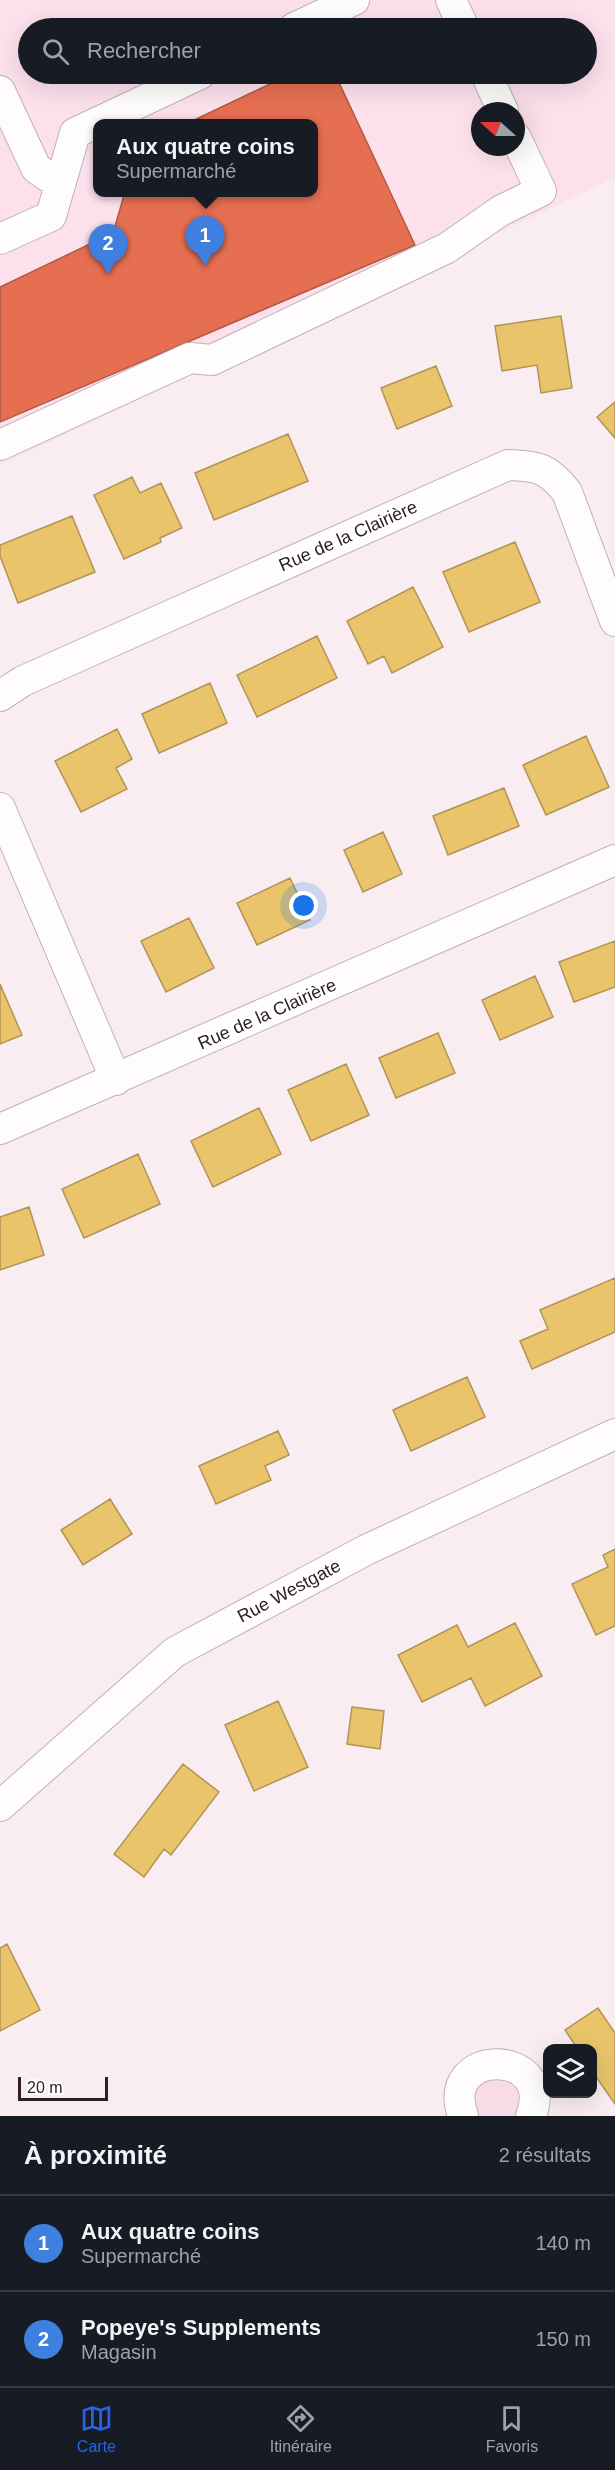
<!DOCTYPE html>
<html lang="fr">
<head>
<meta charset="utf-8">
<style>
  :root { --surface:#171b24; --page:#242831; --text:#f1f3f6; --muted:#9ea1a6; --line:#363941; --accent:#2563eb }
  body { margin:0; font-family:Helvetica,sans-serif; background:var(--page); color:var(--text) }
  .controls { position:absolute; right:18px; bottom:18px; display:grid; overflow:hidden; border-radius:12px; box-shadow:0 6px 24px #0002 }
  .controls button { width:54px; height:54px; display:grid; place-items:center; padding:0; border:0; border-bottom:2px solid var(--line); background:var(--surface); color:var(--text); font:30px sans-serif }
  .compass { position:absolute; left:471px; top:102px; width:54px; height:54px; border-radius:50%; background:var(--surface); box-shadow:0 6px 24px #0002; rotate:291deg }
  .scale { position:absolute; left:18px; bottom:15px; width:90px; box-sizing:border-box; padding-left:6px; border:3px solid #2e2126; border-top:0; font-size:16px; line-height:21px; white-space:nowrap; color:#2e2126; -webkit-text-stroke:4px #fff; paint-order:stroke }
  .you { position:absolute; left:304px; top:906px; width:21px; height:21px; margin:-15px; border:4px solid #fff; border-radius:50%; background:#1a73e8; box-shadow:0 0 0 9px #1a73e833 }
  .badge { display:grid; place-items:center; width:39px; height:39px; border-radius:50%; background:var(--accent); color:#fff; font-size:20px; font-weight:700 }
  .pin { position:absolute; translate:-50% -50px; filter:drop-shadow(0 2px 3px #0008) }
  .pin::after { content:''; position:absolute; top:32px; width:21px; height:18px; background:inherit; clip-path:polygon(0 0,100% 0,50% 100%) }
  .popup { position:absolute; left:93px; top:119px; width:225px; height:78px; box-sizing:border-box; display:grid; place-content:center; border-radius:12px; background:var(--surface); filter:drop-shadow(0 2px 4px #0005); font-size:20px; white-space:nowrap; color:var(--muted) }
  .popup b { font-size:22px; color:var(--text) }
  .popup::after { content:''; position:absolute; left:50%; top:100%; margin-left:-12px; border:12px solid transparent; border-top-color:var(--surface) }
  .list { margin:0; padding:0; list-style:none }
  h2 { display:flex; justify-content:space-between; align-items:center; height:78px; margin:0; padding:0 24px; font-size:26px }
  h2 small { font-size:20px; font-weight:400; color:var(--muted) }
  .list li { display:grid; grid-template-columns:39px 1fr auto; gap:18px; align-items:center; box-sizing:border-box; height:96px; padding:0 24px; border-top:2px solid var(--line) }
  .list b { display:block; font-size:22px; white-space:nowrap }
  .list p { margin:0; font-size:20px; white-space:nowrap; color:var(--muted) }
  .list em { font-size:20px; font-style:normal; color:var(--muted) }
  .icon { flex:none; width:33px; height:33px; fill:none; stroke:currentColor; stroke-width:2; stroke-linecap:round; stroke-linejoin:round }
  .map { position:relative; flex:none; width:615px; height:2116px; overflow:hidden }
  .search { position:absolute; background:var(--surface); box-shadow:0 6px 24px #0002; left:18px; right:18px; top:18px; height:66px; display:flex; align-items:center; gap:15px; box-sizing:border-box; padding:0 21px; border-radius:33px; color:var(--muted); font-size:22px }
  .sheet { height:270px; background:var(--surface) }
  nav { display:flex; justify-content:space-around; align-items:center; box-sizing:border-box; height:84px; border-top:2px solid var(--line); background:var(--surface); font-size:16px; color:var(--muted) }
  nav a { display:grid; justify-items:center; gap:3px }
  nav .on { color:var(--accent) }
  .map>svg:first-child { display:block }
  .built { fill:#fce1ec; fill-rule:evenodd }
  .green { fill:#f9dbe7 }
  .homes { fill:#e9c46a; stroke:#b19356; stroke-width:1.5 }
  .shops { fill:#e76f51; stroke:#b05844; stroke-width:1.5 }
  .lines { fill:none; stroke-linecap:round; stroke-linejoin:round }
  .minor-casing { stroke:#beb2b6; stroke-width:32 }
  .minor { stroke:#fefcfd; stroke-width:30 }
  .labels { text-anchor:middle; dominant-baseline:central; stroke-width:6; stroke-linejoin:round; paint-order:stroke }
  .street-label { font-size:18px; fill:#2e2126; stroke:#fff }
</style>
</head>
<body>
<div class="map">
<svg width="615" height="2116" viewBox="0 0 615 2116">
  <rect width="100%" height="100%" fill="#faedf2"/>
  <path class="built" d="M0,0H615V178L0,465ZM28,28H586V74H28ZM480,111H516V147H480ZM97,124H313V192H97Z"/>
  <path class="green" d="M485,2079H508L518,2089L519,2108L515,2116H478L472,2097Z"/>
  <path class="homes" d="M561,316L572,388L541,393L537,365L502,371L495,326Z
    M436,366L452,406L397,429L381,388Z
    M615,402V438L597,417Z
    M288,434L308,481L214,520L195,473Z
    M132,477L140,493L161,483L182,528L160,538L161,542L124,559L94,495Z
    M72,516L95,572L18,603L0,556V545Z
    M515,542L540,602L469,632L443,572Z
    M413,587L443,647L392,673L384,656L368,664L347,621Z
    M317,636L337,678L257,717L237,675Z
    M210,683L227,723L159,753L142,714Z
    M117,729L132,759L116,768L127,789L81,812L55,761Z
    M586,736L609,787L546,815L523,765Z
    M504,788L519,826L448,855L433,816Z
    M383,832L402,874L363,892L344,850Z
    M290,878L310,920L257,945L237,903Z
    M189,918L214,968L166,992L141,941Z
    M615,941V987L574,1002L559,962Z
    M535,976L553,1017L500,1040L482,1000Z
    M0,984L22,1035L0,1044Z
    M438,1033L455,1073L396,1098L379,1058Z
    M346,1064L369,1115L311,1141L288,1090Z
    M259,1108L281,1154L213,1187L191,1141Z
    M138,1154L160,1204L84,1238L62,1189Z
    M29,1207L44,1255L0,1270V1217Z
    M615,1278V1332L532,1369L520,1341L548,1329L540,1310Z
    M467,1377L485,1417L411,1451L393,1410Z
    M278,1431L289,1455L265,1466L271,1480L216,1504L199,1466Z
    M110,1499L132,1534L83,1565L61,1530Z
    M615,1549V1626L596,1635L572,1584L608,1567L603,1555Z
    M515,1623L542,1676L485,1706L471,1678L422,1702L398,1655L457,1625L468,1647Z
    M278,1701L308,1767L254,1791L225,1725Z
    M352,1707L384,1711L380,1749L347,1744Z
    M183,1764L219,1792L171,1855L164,1849L144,1877L114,1854Z
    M7,1944L40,2010L0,2031V1948Z
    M598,2008L615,2033V2104L592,2071V2048H577L565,2030Z"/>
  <path class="shops" d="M291,74H335L415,245L0,422V287L113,233L125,192H313V124H186Z"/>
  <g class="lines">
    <defs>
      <path id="minor" d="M451,0L464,28
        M294,28L354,0
        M486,74L503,111
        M0,91L36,168L47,176L61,180
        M0,239L51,216L75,133L200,74
        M0,445L190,358L212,360L447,248L500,211L541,191L516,138
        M0,696L23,681L508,465C538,466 548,468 567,492L615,621
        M0,808L116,1080
        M0,1129L615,860
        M0,1806L175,1652L366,1550L615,1434
        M463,2116C438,2046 557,2048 531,2116"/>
    </defs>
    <use href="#minor" class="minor-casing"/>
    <use href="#minor" class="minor"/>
  </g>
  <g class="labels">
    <g class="street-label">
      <text transform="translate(348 536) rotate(-24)">Rue de la Clairière</text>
      <text transform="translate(267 1014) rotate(-24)">Rue de la Clairière</text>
      <text transform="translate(289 1591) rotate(-28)">Rue Westgate</text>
    </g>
  </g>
</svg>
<div class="controls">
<button><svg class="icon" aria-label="layers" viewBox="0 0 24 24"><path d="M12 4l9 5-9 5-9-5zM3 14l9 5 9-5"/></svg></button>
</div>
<svg class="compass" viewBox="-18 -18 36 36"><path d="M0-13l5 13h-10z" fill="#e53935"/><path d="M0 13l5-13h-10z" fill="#9ea1a6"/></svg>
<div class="scale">20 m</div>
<div class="you"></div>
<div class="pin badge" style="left:205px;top:266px;background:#3f7fe0">1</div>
<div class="popup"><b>Aux quatre coins</b>Supermarché</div>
<div class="pin badge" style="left:108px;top:274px;background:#3f7fe0">2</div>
<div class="search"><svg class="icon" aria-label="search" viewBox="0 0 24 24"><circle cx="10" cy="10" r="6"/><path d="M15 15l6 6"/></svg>Rechercher</div>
</div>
<section class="sheet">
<h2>À proximité<small>2 résultats</small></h2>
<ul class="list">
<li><span class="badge" style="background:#3f7fe0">1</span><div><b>Aux quatre coins</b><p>Supermarché</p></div><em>140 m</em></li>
<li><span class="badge" style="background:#3f7fe0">2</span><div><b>Popeye's Supplements</b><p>Magasin</p></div><em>150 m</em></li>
</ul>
</section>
<nav>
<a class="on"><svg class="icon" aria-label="map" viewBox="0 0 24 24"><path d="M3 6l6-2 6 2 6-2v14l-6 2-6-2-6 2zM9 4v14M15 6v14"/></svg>Carte</a>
<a><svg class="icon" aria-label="directions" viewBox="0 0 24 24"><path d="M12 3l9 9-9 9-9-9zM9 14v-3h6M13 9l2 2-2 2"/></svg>Itinéraire</a>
<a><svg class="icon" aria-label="saved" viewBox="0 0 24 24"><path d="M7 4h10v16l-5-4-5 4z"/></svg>Favoris</a>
</nav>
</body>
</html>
